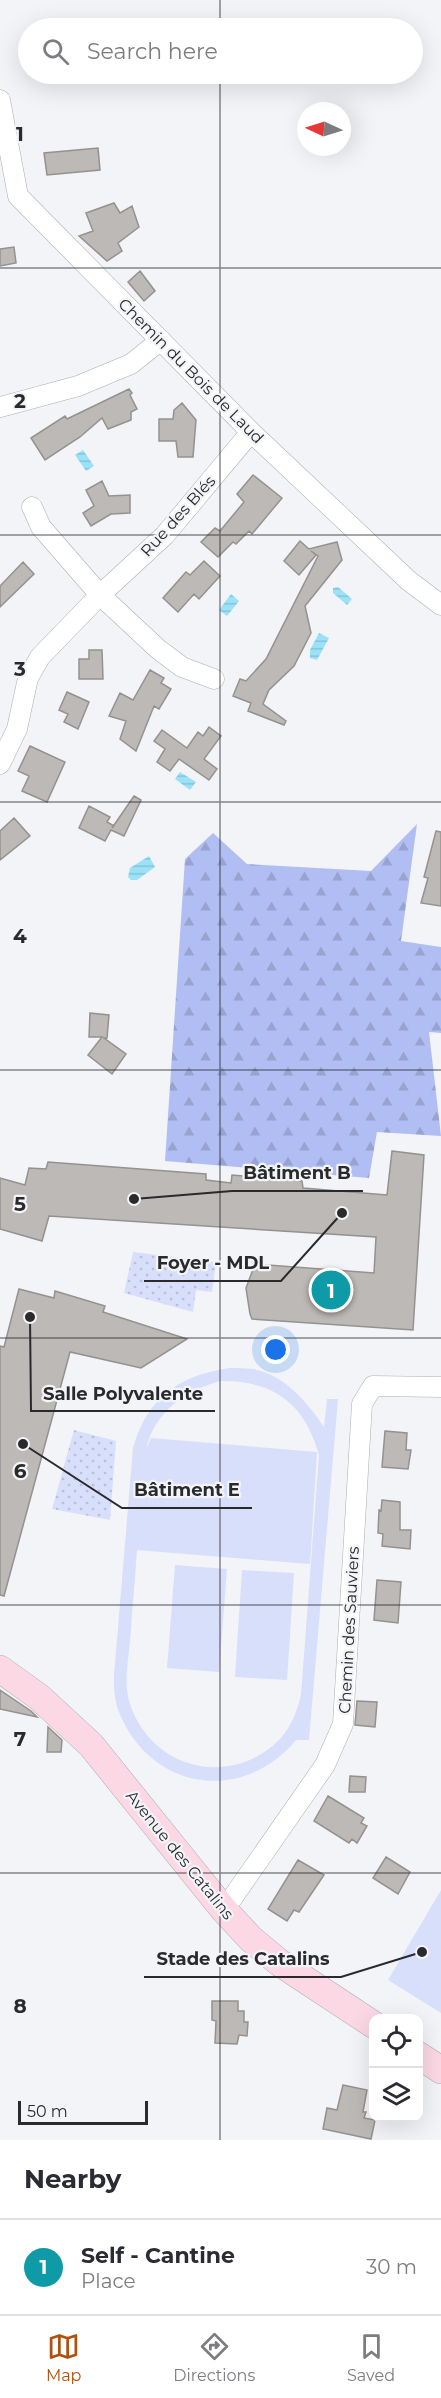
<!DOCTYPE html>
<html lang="en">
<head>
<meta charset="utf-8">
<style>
  :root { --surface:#fff; --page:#f7f7f7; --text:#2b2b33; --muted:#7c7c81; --line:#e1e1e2; --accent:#b1500e }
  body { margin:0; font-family:Montserrat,sans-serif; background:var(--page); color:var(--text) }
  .controls { position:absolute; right:18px; bottom:18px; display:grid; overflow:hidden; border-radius:12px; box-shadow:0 6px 24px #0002 }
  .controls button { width:54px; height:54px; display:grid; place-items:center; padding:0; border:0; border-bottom:2px solid var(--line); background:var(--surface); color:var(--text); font:30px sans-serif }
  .compass { position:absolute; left:297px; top:102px; width:54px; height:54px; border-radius:50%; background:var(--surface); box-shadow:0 6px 24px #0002; rotate:274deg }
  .scale { position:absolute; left:18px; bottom:15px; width:130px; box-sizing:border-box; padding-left:6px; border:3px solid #2a2a2c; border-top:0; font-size:16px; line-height:21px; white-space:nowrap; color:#2a2a2c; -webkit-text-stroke:4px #f2f4f8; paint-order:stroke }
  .you { position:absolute; left:276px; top:1350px; width:21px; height:21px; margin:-15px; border:4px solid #fff; border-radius:50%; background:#1a73e8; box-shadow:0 0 0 9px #1a73e833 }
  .badge { display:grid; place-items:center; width:39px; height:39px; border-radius:50%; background:var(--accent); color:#fff; font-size:20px; font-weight:700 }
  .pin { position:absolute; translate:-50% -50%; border:3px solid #fff; box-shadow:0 2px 6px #0006 }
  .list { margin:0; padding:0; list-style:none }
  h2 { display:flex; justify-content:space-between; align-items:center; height:78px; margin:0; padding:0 24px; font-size:26px }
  h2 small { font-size:20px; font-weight:400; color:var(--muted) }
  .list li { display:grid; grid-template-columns:39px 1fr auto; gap:18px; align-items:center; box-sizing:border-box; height:96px; padding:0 24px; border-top:2px solid var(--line) }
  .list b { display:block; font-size:22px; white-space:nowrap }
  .list p { margin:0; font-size:20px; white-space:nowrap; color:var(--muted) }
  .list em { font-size:20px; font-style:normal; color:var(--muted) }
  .icon { flex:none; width:33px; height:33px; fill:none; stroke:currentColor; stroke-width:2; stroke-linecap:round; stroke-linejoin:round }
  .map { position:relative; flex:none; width:441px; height:2140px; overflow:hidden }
  .search { position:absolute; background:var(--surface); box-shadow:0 6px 24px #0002; left:18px; right:18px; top:18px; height:66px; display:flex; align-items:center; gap:15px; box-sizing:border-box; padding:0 21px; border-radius:33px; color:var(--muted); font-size:22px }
  .sheet { height:174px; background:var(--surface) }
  nav { display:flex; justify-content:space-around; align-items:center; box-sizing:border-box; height:84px; border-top:2px solid var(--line); background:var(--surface); font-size:16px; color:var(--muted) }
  nav a { display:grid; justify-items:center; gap:3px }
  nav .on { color:var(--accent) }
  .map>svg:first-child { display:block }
  .forest { fill:url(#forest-firs) }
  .park { fill:url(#park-dots) }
  .pitch { fill:#d8dffb; fill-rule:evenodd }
  .water { fill:url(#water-rules) }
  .building { fill:#bdb9b6; stroke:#95918f; stroke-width:1.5 }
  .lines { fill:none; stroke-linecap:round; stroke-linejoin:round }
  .street-casing { stroke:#acaeb2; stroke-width:21 }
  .secondary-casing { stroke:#acaeb2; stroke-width:28 }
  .street { stroke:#fff; stroke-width:20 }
  .secondary { stroke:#fbd8e3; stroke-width:27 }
  .grid { fill:none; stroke:#2a2a2c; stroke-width:1.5; stroke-opacity:0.55 }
  .labels { text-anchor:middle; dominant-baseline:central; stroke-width:4.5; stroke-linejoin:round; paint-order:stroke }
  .street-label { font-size:16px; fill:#2a2a2c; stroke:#f2f4f8 }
  .grid-label { font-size:20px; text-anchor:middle; font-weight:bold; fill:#2a2a2c; stroke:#f2f4f8; stroke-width:4.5; stroke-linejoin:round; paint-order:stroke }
  .leader { fill:none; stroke:#2a2a2c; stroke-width:2 }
  .callout-dot { fill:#2a2a2c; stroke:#f2f4f8; stroke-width:2 }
  .callout-label { font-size:18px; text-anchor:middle; font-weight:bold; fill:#2a2a2c; stroke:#f2f4f8; stroke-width:4.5; stroke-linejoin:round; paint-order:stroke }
</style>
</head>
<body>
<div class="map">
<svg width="441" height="2140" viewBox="0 0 441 2140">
  <defs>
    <pattern id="forest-firs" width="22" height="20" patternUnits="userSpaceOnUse" patternTransform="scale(1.5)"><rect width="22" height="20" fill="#b1bef3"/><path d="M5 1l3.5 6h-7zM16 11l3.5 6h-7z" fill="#98a3d0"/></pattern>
    <pattern id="park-dots" width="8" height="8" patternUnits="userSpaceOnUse" patternTransform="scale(1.5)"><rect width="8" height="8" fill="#d8dffb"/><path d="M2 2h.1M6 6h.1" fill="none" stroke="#bac0d7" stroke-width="1.8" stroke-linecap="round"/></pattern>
    <pattern id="water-rules" width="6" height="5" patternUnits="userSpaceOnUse" patternTransform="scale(1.5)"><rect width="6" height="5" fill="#9be2f9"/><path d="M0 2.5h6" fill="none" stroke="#86c2d6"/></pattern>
  </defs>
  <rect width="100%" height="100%" fill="#f2f4f8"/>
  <path class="forest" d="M417,824L401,941L441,947V1033L429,1032L441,1136L377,1132L369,1178L165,1161L185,859L213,833L247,864L371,871Z"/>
  <path class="park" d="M133,1252L216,1262L212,1292L196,1290L193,1312L124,1293Z
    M74,1430L116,1441L110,1520L52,1509Z"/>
  <path class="pitch" d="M229,1368C236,1368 245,1368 253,1369C285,1375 307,1402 324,1427L327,1399H338L309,1740H296C242,1805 150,1790 119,1712C114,1701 114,1687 114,1675L133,1448C148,1397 178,1376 229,1368ZM220,1381C274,1380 305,1404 319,1455L301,1695C297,1712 291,1727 279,1740C229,1790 149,1768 129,1701C124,1682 128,1661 130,1642C132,1611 135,1581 137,1550L310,1564L317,1452L151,1438L146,1449C155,1411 185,1391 220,1381Z
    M175,1565L227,1569L219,1672L167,1668Z
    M242,1570L294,1573L287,1680L235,1677Z
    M441,1890V2013L388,1980Z"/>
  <path class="water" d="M83,450L94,466L86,471L75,455Z
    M338,587L352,599L347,605L333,593V588Z
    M231,594L239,601L227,616L219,610Z
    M319,633L329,638L317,660L310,658V650Z
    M180,772L196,782L190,790L175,779Z
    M149,856L155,867L137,880H131L128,877L130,868Z"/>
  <path class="building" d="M98,148L100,170L47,175L44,153Z
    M114,203L120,213L132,206L139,227L118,243L122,251L107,261L79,236L93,231L86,213Z
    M14,247L16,263L0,266V249Z
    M140,271L155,291L144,301L128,282Z
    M129,389L132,393L130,395L137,409L131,412V420L108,429L102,418L80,437L45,460L31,438L65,416L67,419Z
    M182,403L196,420L193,457H178L176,441H159V419H173L174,410Z
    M253,475L282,498L252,534L249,531L236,544L233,542L218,557L201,542L215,528L220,531L244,502L237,494Z
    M102,481L109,496L130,495V513L111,514L91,526L83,513L94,506L86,490Z
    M300,541L309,549L337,542L342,560L305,606L311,633L294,666L269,690L263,704L286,721L284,725L248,711L251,703L233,696L240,679L246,681L266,659L318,556L311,551L316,555L299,575L284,561Z
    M204,561L220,576L199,599L194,594L178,612L163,598L186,572L190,575Z
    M23,562L34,574L0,607V586Z
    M89,650H102L103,679H79V659H89Z
    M150,670L164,678L161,683L171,689L159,709L154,706L136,751L120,739L126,721L109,716L120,693L133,700Z
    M67,692L89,702L78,729L64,722L68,714L59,710Z
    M209,727L221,736L204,759L217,769L209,780L179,759L170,771L157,762L165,749L154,741L162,730L187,748L198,732L203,736Z
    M30,746L65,762L47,802L22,791L29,776L18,771Z
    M134,796L141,800L124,836L111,830L105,841L79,828L89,806L110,817L107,822L114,826L112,828Z
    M14,818L30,836L0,860V831Z
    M436,831L441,832V906L421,903L428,878L424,877Z
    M90,1013L109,1015L107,1038H104L126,1054L112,1074L88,1055L102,1037H89Z
    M392,1151L424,1155L413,1330L252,1319L250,1314L246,1288L255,1264L374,1273L376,1237L49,1216L42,1241L0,1229V1178L25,1185L29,1168L46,1169L48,1162L206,1174V1180L231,1183L232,1175L302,1181L303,1188L387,1195Z
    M19,1289L54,1298L55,1291L105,1306L103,1312L187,1339L141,1368L70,1352L4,1596L0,1595V1346L4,1347Z
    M385,1431L407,1433L406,1450H411L408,1469L382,1467Z
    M382,1500L400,1502V1530H411L410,1549L382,1546L383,1534L378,1533L379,1510L381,1511Z
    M377,1580L401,1582L398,1623L374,1620Z
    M0,1690L31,1711L37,1717L0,1709Z
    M357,1701L377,1702L375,1727L355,1725Z
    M48,1727L62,1740L61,1752H47Z
    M350,1776L366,1777L365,1792H349Z
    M328,1796L364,1818L361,1823L367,1826L357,1843L352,1839L349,1843L314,1821Z
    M386,1857L410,1872L398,1894L373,1878Z
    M298,1860L324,1875L299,1912L294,1910L287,1921L268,1909Z
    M212,2001H238V2011H244V2022H248L247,2036L239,2035L237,2044L215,2043L216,2021L212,2020Z
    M343,2085L367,2090L363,2112H366L364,2118L375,2120L371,2139L323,2129L327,2108L337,2110Z"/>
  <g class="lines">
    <defs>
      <path id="street" d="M0,100L18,196L251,432L409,581L441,605
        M0,407L78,386L131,364L161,340
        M32,507L41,527L100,595L158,649L182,667L214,679
        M0,764L17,729L28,678L40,657L100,595L165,535L251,432
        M224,1910L325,1765L343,1724L362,1404L373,1386L441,1387"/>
      <path id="secondary" d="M0,1669L39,1697L91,1745L224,1910L251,1939L280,1963L374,2025
        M418,2055L441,2070"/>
    </defs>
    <use href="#street" class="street-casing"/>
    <use href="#secondary" class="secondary-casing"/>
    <use href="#street" class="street"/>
    <use href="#secondary" class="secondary"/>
  </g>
  <path class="grid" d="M220,0V28M220,74V2140M0,268H441M0,535H441M0,802H441M0,1070H441M0,1338H441M0,1605H441M0,1873H441"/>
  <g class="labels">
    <g class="street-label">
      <text transform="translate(191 371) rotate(45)">Chemin du Bois de Laud</text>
      <text transform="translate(178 516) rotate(-48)">Rue des Blés</text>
      <text transform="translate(349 1630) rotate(-87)">Chemin des Sauviers</text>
      <text transform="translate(180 1855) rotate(51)">Avenue des Catalins</text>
    </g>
  </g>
  <g class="grid-label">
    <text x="20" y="141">1</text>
    <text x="20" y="408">2</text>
    <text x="20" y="676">3</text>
    <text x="20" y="943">4</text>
    <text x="20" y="1211">5</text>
    <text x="20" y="1478">6</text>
    <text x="20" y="1746">7</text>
    <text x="20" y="2013">8</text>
  </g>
  <path class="leader" d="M134 1199L232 1191H363M342 1213L281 1281H144M30 1317L31 1411H215M23 1444L122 1508H252M422 1952L341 1977H144"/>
  <g class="callout-dot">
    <circle cx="134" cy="1199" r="6"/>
    <circle cx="342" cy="1213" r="6"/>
    <circle cx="30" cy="1317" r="6"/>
    <circle cx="23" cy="1444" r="6"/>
    <circle cx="422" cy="1952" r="6"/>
  </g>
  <g class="callout-label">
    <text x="297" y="1179">Bâtiment B</text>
    <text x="213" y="1269">Foyer - MDL</text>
    <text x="123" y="1400">Salle Polyvalente</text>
    <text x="187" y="1496">Bâtiment E</text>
    <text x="243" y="1965">Stade des Catalins</text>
  </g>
</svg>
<div class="controls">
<button><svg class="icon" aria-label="locate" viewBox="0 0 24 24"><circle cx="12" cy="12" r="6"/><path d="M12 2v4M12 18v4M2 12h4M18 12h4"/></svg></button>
<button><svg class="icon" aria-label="layers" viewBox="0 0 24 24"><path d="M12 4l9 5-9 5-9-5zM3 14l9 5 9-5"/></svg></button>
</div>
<svg class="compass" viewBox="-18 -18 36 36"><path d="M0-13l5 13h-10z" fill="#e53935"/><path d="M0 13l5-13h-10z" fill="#7c7c81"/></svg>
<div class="scale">50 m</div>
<div class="you"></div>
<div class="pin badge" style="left:331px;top:1290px;background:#0f9aa8">1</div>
<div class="search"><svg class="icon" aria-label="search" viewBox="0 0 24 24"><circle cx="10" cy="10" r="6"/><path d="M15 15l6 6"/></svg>Search here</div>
</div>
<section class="sheet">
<h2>Nearby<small></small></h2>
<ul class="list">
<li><span class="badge" style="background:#0f9aa8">1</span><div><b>Self - Cantine</b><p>Place</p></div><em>30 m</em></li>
</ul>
</section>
<nav>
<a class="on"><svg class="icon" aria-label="map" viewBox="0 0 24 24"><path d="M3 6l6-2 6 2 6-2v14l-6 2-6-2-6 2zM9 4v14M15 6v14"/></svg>Map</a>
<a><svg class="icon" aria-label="directions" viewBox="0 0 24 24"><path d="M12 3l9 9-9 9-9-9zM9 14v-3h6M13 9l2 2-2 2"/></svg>Directions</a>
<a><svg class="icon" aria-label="saved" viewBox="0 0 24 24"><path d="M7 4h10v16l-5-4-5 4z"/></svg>Saved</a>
</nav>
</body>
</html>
